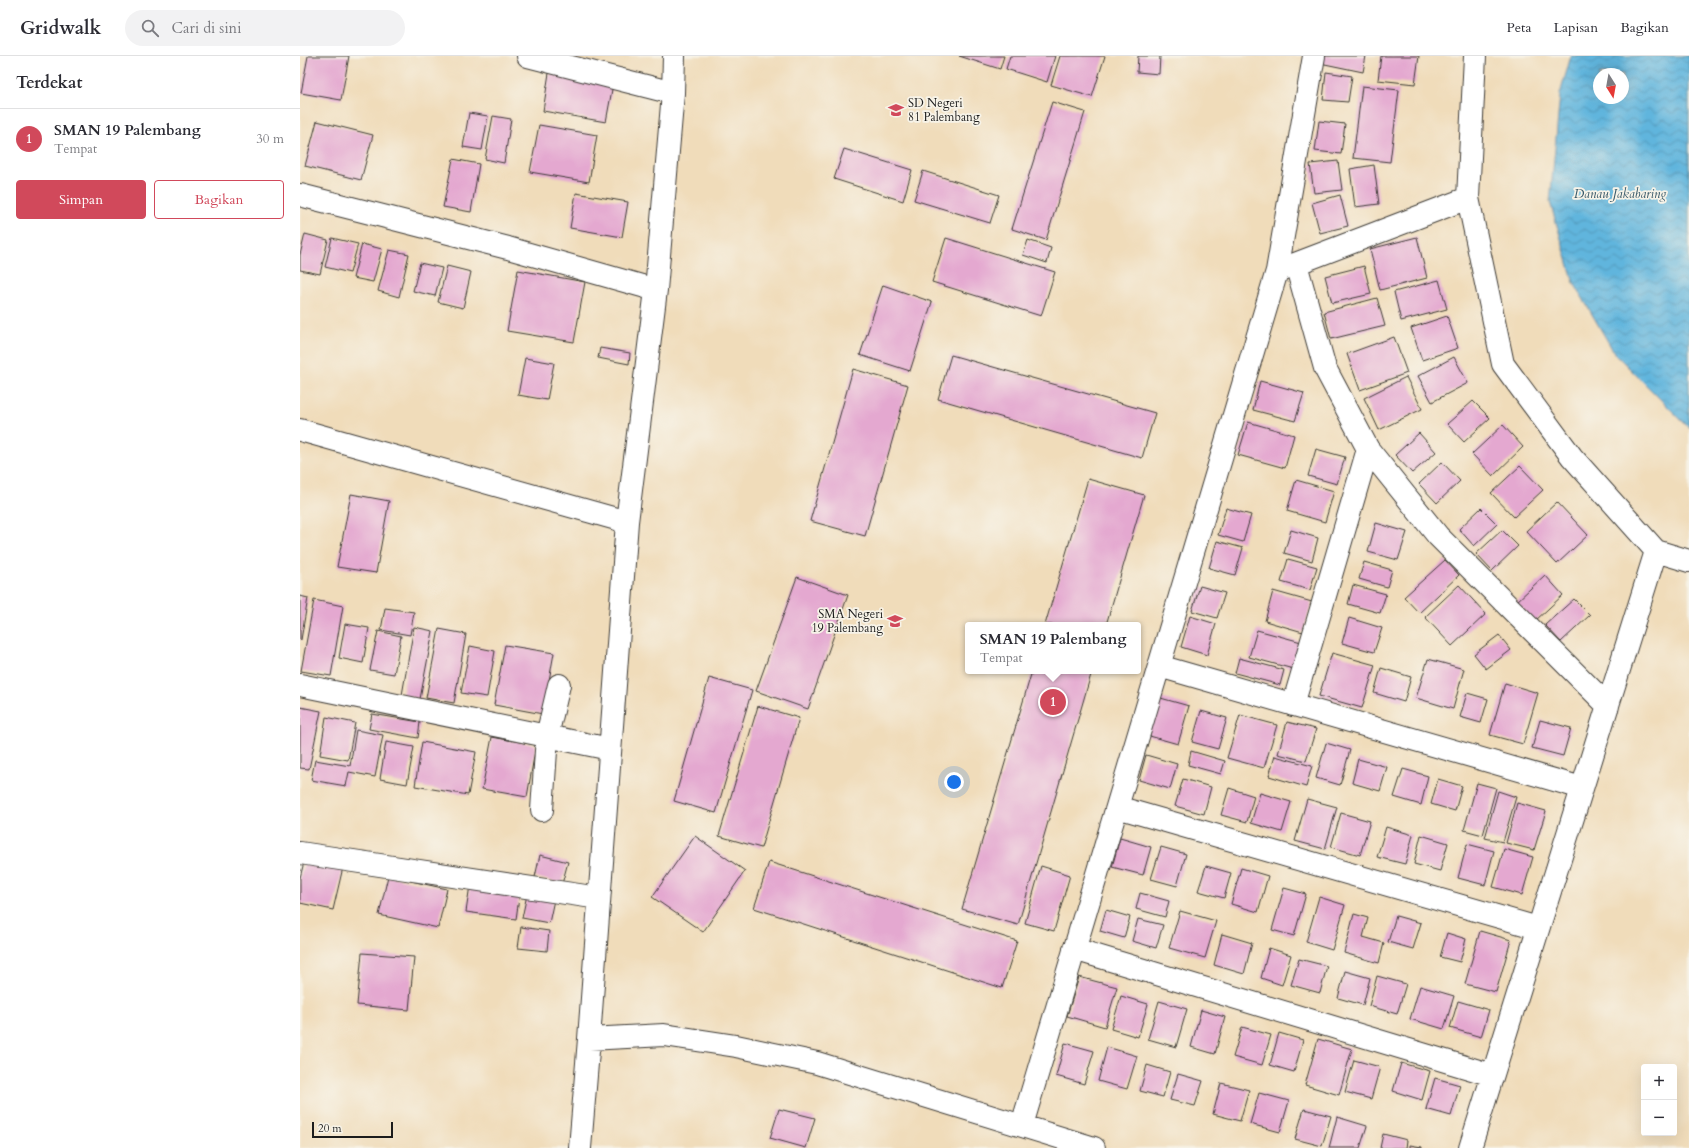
<!DOCTYPE html>
<html lang="id">
<head>
<meta charset="utf-8">
<style>
  :root { --surface:#fff; --page:#f2f2f3; --text:#2b2b33; --muted:#7c7c81; --line:#e1e1e2; --accent:#d1495b }
  body { margin:0; font-family:Cardo,serif; background:var(--page); color:var(--text) }
  .controls { position:absolute; right:12px; bottom:12px; display:grid; overflow:hidden; border-radius:4px; box-shadow:0 4px 16px #0002 }
  .controls button { width:36px; height:36px; display:grid; place-items:center; padding:0; border:0; border-bottom:1px solid var(--line); background:var(--surface); color:var(--text); font:20px sans-serif }
  .compass { position:absolute; left:1293px; top:12px; width:36px; height:36px; border-radius:50%; background:var(--surface); box-shadow:0 4px 16px #0002; rotate:169deg }
  .scale { position:absolute; left:12px; bottom:10px; width:81px; box-sizing:border-box; padding-left:4px; border:2px solid #1c1c1c; border-top:0; font-size:11px; line-height:14px; white-space:nowrap; color:#1c1c1c; -webkit-text-stroke:3px #f7f3e8; paint-order:stroke }
  .you { position:absolute; left:654px; top:726px; width:14px; height:14px; margin:-10px; border:3px solid #fff; border-radius:50%; background:#1a73e8; box-shadow:0 0 0 6px #1a73e833 }
  .badge { display:grid; place-items:center; width:26px; height:26px; border-radius:50%; background:var(--accent); color:#fff; font-size:13px; font-weight:700 }
  .pin { position:absolute; translate:-50% -50%; border:2px solid #fff; box-shadow:0 1px 4px #0006 }
  .popup { position:absolute; left:665px; top:566px; width:176px; height:52px; box-sizing:border-box; display:grid; place-content:center; border-radius:4px; background:var(--surface); filter:drop-shadow(0 1px 3px #0005); font-size:13px; white-space:nowrap; color:var(--muted) }
  .popup b { font-size:15px; color:var(--text) }
  .popup::after { content:''; position:absolute; left:50%; top:100%; margin-left:-8px; border:8px solid transparent; border-top-color:var(--surface) }
  .list { margin:0; padding:0; list-style:none }
  h2 { display:flex; justify-content:space-between; align-items:center; height:52px; margin:0; padding:0 16px; font-size:17px }
  h2 small { font-size:13px; font-weight:400; color:var(--muted) }
  .list li { display:grid; grid-template-columns:26px 1fr auto; gap:12px; align-items:center; box-sizing:border-box; height:60px; padding:0 16px; border-top:1px solid var(--line) }
  .list b { display:block; font-size:15px; white-space:nowrap }
  .list p { margin:0; font-size:13px; white-space:nowrap; color:var(--muted) }
  .list em { font-size:13px; font-style:normal; color:var(--muted) }
  .actions { display:flex; gap:8px; padding:12px 16px }
  .actions a { flex:1; padding:9px 0; border:1px solid var(--accent); border-radius:4px; text-align:center; font-size:14px; color:var(--accent) }
  .actions .main { background:var(--accent); color:#fff }
  .icon { flex:none; width:22px; height:22px; fill:none; stroke:currentColor; stroke-width:2; stroke-linecap:round; stroke-linejoin:round }
  .map { position:relative; flex:none; width:1389px; height:1092px; overflow:hidden }
  header { display:flex; align-items:center; gap:24px; box-sizing:border-box; height:56px; padding:0 20px; background:var(--surface); border-bottom:1px solid var(--line) }
  header strong { font-size:19px }
  nav { display:flex; gap:22px; margin-inline-start:auto; font-size:14px }
  .search { width:280px; height:36px; background:var(--page); display:flex; align-items:center; gap:10px; box-sizing:border-box; padding:0 14px; border-radius:22px; color:var(--muted); font-size:15px }
  main { display:flex }
  aside { flex:1; background:var(--surface) }
  .map>svg:first-child { display:block }
  .water { fill:url(#water-waves); stroke:#3e687c; fill-rule:evenodd }
  .building { fill:#e4a8d0 }
  .lines { fill:none; stroke-linecap:round; stroke-linejoin:round }
  .minor-casing { stroke:#3c3934; stroke-width:24 }
  .minor { stroke:#fff; stroke-width:22 }
  .labels { text-anchor:middle; dominant-baseline:central; stroke-width:3.5; stroke-linejoin:round; paint-order:stroke }
  .poi-label { font-size:12px; fill:#1c1c1c; stroke:#f7f3e8; text-anchor:start }
  .water-label { font-size:13px; font-style:italic; fill:#385969; stroke:#f7f3e8 }
</style>
</head>
<body>
<header>
<strong>Gridwalk</strong>
<div class="search"><svg class="icon" aria-label="search" viewBox="0 0 24 24"><circle cx="10" cy="10" r="6"/><path d="M15 15l6 6"/></svg>Cari di sini</div>
<nav><a>Peta</a><a>Lapisan</a><a>Bagikan</a></nav>
</header>
<main>
<aside>
<h2>Terdekat<small></small></h2>
<ul class="list">
<li><span class="badge">1</span><div><b>SMAN 19 Palembang</b><p>Tempat</p></div><em>30 m</em></li>
</ul>
<div class="actions"><a class="main">Simpan</a><a>Bagikan</a></div>
</aside>
<div class="map">
<svg width="1389" height="1092" viewBox="0 0 1389 1092">
  <defs>
    <pattern id="water-waves" width="16" height="10" patternUnits="userSpaceOnUse"><rect width="16" height="10" fill="#61b5dd"/><path d="M0 5q4-4 8 0t8 0" fill="none" stroke="#4f92b2"/></pattern>
  </defs>
  <rect width="100%" height="100%" fill="#f7f3e8"/>
  <filter id="ink" filterUnits="userSpaceOnUse"><feTurbulence type="fractalNoise" baseFrequency=".025" numOctaves="2"/><feDisplacementMap in="SourceGraphic" scale="8" xChannelSelector="R" yChannelSelector="G"/><feConvolveMatrix kernelMatrix="1 2 1 2 8 2 1 2 1" color-interpolation-filters="sRGB"/></filter>
  <filter id="wash" filterUnits="userSpaceOnUse"><feTurbulence type="fractalNoise" baseFrequency=".012" numOctaves="4" result="noise"/><feDisplacementMap in="SourceGraphic" scale="16" xChannelSelector="R" yChannelSelector="G"/><feGaussianBlur stdDeviation="0.9" result="paint"/><feColorMatrix in="noise" values="0 0 0 0 0 0 0 0 0 0 0 0 0 0 0 0 0 1.4 0 .05"/><feComposite in="paint" operator="in"/></filter>
  <g filter="url(#wash)">
    <rect width="100%" height="100%" fill="#f0dcba"/>
    <path class="water" d="M1271,0H1389V372L1315,298L1274,227L1250,146L1260,38ZM1299,18H1323V42H1299Z"/>
    <g id="blocks">
      <path class="building" d="M8,0H49L41,44L1,37Z
        M659,0H704L700,13Z
        M710,0H755L747,26L706,13Z
        M760,0H805L792,41L751,29Z
        M838,0H860L859,18L837,16Z
        M1022,0H1066L1063,16L1020,7Z
        M1081,0H1119L1115,28L1078,24Z
        M1026,16L1052,20L1048,46L1023,44Z
        M249,17L313,28L306,66L243,55Z
        M1062,30L1099,34L1090,106L1053,102Z
        M752,46L785,56L746,184L712,173Z
        M169,57L188,60L182,94L163,91Z
        M193,60L211,63L204,107L185,103Z
        M17,65L73,79L61,124L5,110Z
        M1019,65L1045,68L1041,98L1015,95Z
        M239,69L297,79L289,126L230,116Z
        M544,93L612,114L603,145L534,123Z
        M153,103L179,108L171,156L143,151Z
        M1038,105L1042,134L1014,137L1010,108Z
        M1074,109L1079,148L1055,151L1050,113Z
        M623,115L699,139L690,167L614,144Z
        M276,137L328,146L322,181L270,172Z
        M1040,139L1048,170L1020,177L1012,147Z
        M5,178L28,184L20,218L0,214V199Z
        M1117,181L1127,222L1080,234L1070,193Z
        M32,182L58,188L50,217L25,211Z
        M646,182L755,216L741,260L632,226Z
        M728,184L751,192L747,207L723,199Z
        M62,188L82,193L73,226L53,222Z
        M89,194L109,198L99,241L78,235Z
        M120,207L142,212L135,240L113,235Z
        M147,210L171,216L163,252L138,246Z
        M1064,210L1071,238L1032,247L1025,220Z
        M218,214L285,226L274,286L207,275Z
        M1139,224L1147,253L1101,265L1094,236Z
        M583,229L632,246L610,315L560,299Z
        M1077,242L1085,270L1031,283L1024,256Z
        M1147,260L1158,292L1122,304L1111,272Z
        M1094,281L1107,317L1060,334L1047,298Z
        M300,292L330,297L329,308L298,302Z
        M651,299L855,357L842,402L638,343Z
        M1154,301L1168,327L1132,346L1118,320Z
        M225,302L254,307L247,344L218,339Z
        M553,313L608,329L565,480L510,465Z
        M1106,321L1122,353L1079,374L1064,342Z
        M960,325L1004,337L995,365L953,354Z
        M1173,345L1190,362L1164,386L1147,368Z
        M948,366L994,379L985,412L938,399Z
        M1203,369L1223,391L1193,420L1172,398Z
        M1119,377L1136,396L1112,417L1095,399Z
        M1016,393L1045,401L1037,428L1008,420Z
        M1142,406L1160,425L1137,447L1119,428Z
        M1220,410L1243,434L1214,461L1191,437Z
        M788,423L844,439L806,569H745Z
        M996,424L1034,435L1025,466L987,455Z
        M51,438L89,445L76,517L37,511Z
        M1257,446L1288,479L1257,508L1226,475Z
        M926,452L951,459L943,486L918,479Z
        M1181,452L1197,468L1174,490L1159,473Z
        M1076,467L1107,476L1098,504L1068,496Z
        M991,474L1018,482L1012,505L984,497Z
        M1202,474L1218,490L1192,515L1176,498Z
        M917,485L943,492L935,519L909,512Z
        M988,503L1017,511L1010,534L981,526Z
        M1145,504L1159,519L1119,557L1104,541Z
        M1064,506L1092,514L1087,531L1059,523Z
        M1245,519L1263,539L1235,565L1216,546Z
        M497,521L548,539L508,653L456,635Z
        M1053,529L1086,538L1080,557L1048,548Z
        M1159,529L1186,558L1152,590L1125,561Z
        M900,530L925,537L917,562L892,555Z
        M973,535L1012,546L1003,576L965,565Z
        M0,540L8,542L1,584H0Z
        M1274,543L1290,559L1261,586L1245,569Z
        M14,544L43,550L31,620L1,615Z
        M85,552L114,556L110,579L81,574Z
        M890,560L916,568L907,599L881,591Z
        M1049,562L1082,572L1074,596L1042,587Z
        M45,568L69,572L63,607L39,602Z
        M114,571L133,575L120,643L102,639Z
        M139,573L166,578L154,647L126,642Z
        M957,574L1005,587L997,614L949,601Z
        M78,575L101,580L94,618L70,614Z
        M1199,579L1211,594L1186,613L1174,598Z
        M205,589L254,597L243,658L194,649Z
        M170,590L195,595L187,641L161,637Z
        M1032,597L1075,609L1062,652L1019,640Z
        M939,602L984,614L980,629L935,617Z
        M1128,603L1164,613L1153,653L1116,642Z
        M1081,612L1111,621L1104,646L1074,637Z
        M732,615H792L718,869L662,853Z
        M409,622L452,634L416,757L374,745Z
        M1205,627L1238,637L1223,688L1190,679Z
        M1167,637L1188,643L1181,667L1160,661Z
        M857,641L889,650L878,688L846,679Z
        M458,650L499,662L461,792L419,780Z
        M0,651L21,655L9,713L0,712Z
        M901,655L927,662L918,693L892,686Z
        M72,658L120,666L118,682L69,673Z
        M940,659L977,669L964,712L927,702Z
        M26,661L55,667L48,704L20,699Z
        M1240,664L1271,672L1263,700L1232,692Z
        M987,666L1016,673L1006,705L978,698Z
        M56,674L83,679L75,721L49,716L46,730L11,724L15,704L50,710Z
        M192,681L236,689L227,741L182,733Z
        M86,686L114,691L107,728L80,723Z
        M122,686L176,696L168,739L115,730Z
        M1026,687L1050,694L1040,729L1016,722Z
        M891,695L925,705L921,718L888,709Z
        M846,699L877,708L870,733L839,724Z
        M975,700L1012,710L1006,731L969,720Z
        M1058,703L1087,711L1080,735L1052,727Z
        M1103,713L1128,720L1121,749L1094,741Z
        M883,723L911,731L904,758L875,750Z
        M1138,723L1162,730L1155,755L1131,748Z
        M1177,727L1196,732L1183,779L1164,774Z
        M929,732L954,740L947,766L921,759Z
        M1198,735L1216,741L1203,786L1185,782Z
        M960,737L991,746L982,776L951,767Z
        M1007,743L1037,751L1025,793L995,785Z
        M1217,747L1246,755L1234,794L1206,787Z
        M1041,757L1070,765L1060,799L1031,791Z
        M1086,771L1113,779L1105,808L1077,801Z
        M1121,779L1148,787L1140,815L1114,808Z
        M395,780L445,815L403,876L352,841Z
        M820,782L851,791L843,819L812,811Z
        M1167,788L1194,795L1185,829L1158,822Z
        M861,791L886,798L877,830L851,823Z
        M1204,793L1233,801L1222,839L1193,831Z
        M6,798L44,807L33,854L0,847V822Z
        M240,799L268,806L262,828L235,821Z
        M469,806L717,885L702,932L454,852Z
        M741,810L770,819L754,875L725,867Z
        M906,810L931,817L924,842L898,835Z
        M941,812L968,820L958,856L931,848Z
        M88,820L147,833L138,872L79,859Z
        M170,829L220,835L216,863L166,856Z
        M984,832L1006,838L994,880L972,874Z
        M228,834L255,839L249,867L222,862Z
        M840,837L869,845L865,861L836,853Z
        M1019,841L1045,849L1032,894L1006,886Z
        M806,854L830,861L824,882L800,875Z
        M880,855L916,865L905,902L869,892Z
        M1054,858L1068,862L1063,881L1084,887L1079,907L1044,897Z
        M1096,860L1121,867L1113,893L1088,886Z
        M838,863L863,869L856,892L832,885Z
        M221,871L249,875L247,895L218,892Z
        M1180,875L1211,884L1196,936L1165,928Z
        M1147,877L1166,883L1160,906L1140,901Z
        M922,878L952,887L944,918L914,909Z
        M969,892L991,899L982,929L961,922Z
        M62,897L114,901L109,954L57,949Z
        M999,903L1027,910L1020,937L991,929Z
        M1045,915L1070,922L1063,949L1038,942Z
        M1077,920L1106,928L1097,958L1069,950Z
        M779,921L817,931L805,971L767,960Z
        M1120,930L1154,940L1144,973L1110,963Z
        M821,940L848,948L838,981L811,973Z
        M859,945L887,953L876,991L848,983Z
        M1158,945L1189,954L1181,981L1150,972Z
        M901,954L925,961L915,998L891,991Z
        M942,971L971,979L962,1009L933,1001Z
        M979,977L1003,984L994,1016L970,1009Z
        M1018,983L1052,993L1039,1039L1005,1029Z
        M765,987L794,995L784,1028L756,1020Z
        M807,991L837,1000L827,1033L798,1025Z
        M1054,1004L1080,1011L1071,1043L1045,1036Z
        M1101,1007L1130,1015L1122,1044L1093,1035Z
        M847,1009L870,1016L863,1041L840,1035Z
        M878,1018L903,1025L895,1050L870,1044Z
        M1135,1022L1160,1029L1151,1060L1126,1053Z
        M921,1027L949,1034L940,1065L913,1058Z
        M959,1037L989,1045L980,1076L950,1068Z
        M479,1053L515,1062L506,1092L470,1082Z
        M1004,1053L1031,1060L1022,1090L995,1083Z
        M1037,1061L1067,1070L1060,1092H1029Z
        M1083,1078L1107,1084L1106,1092H1080Z
        M1110,1089L1122,1091V1092H1110Z"/>
    </g>
  </g>
  <g filter="url(#ink)">
    <use href="#blocks" fill-opacity="0" stroke="#3c3934" stroke-width="1"/>
    <g class="lines">
      <defs>
        <path id="minor" d="M228,0L373,37
          M1175,0L1168,142L1203,308L1272,401L1356,495L1389,505
          M0,139L208,192L356,234
          M996,208L1025,312L1068,393L1138,480L1308,650
          M982,213L1168,142
          M0,374L327,466
          M859,610L1282,732
          M0,629L310,693
          M993,649L1068,393
          M817,751L1238,872
          M242,754L247,680L259,629
          M0,797L299,842
          M774,893L1192,1019
          M289,983L364,979L436,990L517,1007L794,1092
          M722,1069L977,215L1014,0
          M280,1092L289,983L327,466L356,234L373,37L374,0
          M1170,1092L1356,495"/>
      </defs>
      <use href="#minor" class="minor-casing"/>
      <use href="#minor" class="minor"/>
    </g>
  </g>
  <defs>
    <symbol id="school-bare" viewBox="-9 -9 18 18"><path d="M0-5L7-2L0 1L-7-2ZM-4 1L0 2.5L4 1V4Q0 6-4 4Z" fill="#d1495b" stroke="#f7f3e8" stroke-width="2.5" paint-order="stroke"/></symbol>
  </defs>
  <g fill-rule="evenodd">
    <use href="#school-bare" x="585" y="43" width="22" height="22"/>
    <use href="#school-bare" x="584" y="554" width="22" height="22"/>
  </g>
  <g class="labels">
    <g class="poi-label">
      <text x="608" y="47">SD Negeri<tspan x="608" dy="14">81 Palembang</tspan></text>
      <text x="583" y="558" text-anchor="end">SMA Negeri<tspan x="583" dy="14">19 Palembang</tspan></text>
    </g>
    <g class="water-label">
      <text x="1320" y="138">Danau Jakabaring</text>
    </g>
  </g>
</svg>
<div class="controls">
<button>+</button>
<button>−</button>
</div>
<svg class="compass" viewBox="-18 -18 36 36"><path d="M0-13l5 13h-10z" fill="#e53935"/><path d="M0 13l5-13h-10z" fill="#7c7c81"/></svg>
<div class="scale">20 m</div>
<div class="you"></div>
<div class="pin badge" style="left:753px;top:646px">1</div>
<div class="popup"><b>SMAN 19 Palembang</b>Tempat</div>
</div>
</main>
</body>
</html>
